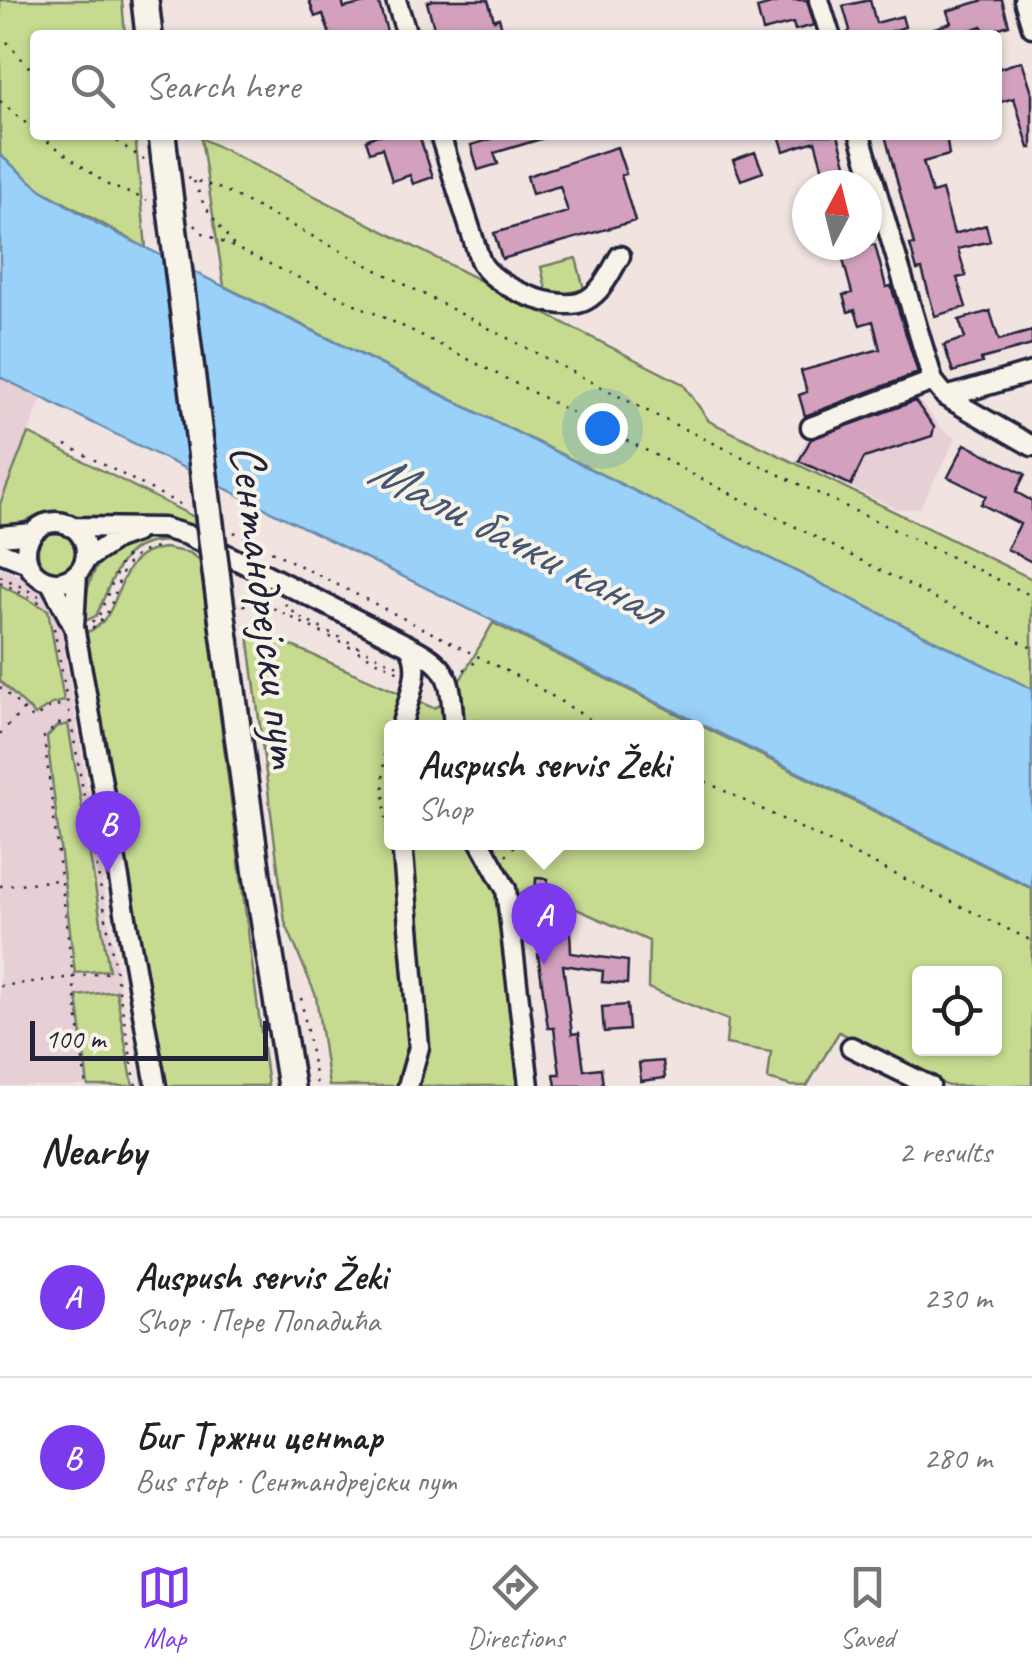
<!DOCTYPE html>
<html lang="en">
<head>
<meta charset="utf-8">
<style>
  :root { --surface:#fff; --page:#f2f2f2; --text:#222; --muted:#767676; --line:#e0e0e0; --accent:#7c3aed }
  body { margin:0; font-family:Caveat,sans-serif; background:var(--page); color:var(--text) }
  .controls { position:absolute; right:30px; bottom:30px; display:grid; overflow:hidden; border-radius:10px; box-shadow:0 2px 8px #0004 }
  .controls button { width:90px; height:90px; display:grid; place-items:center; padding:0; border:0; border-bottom:2px solid var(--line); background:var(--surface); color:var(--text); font:50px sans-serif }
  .compass { position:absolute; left:792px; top:170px; width:90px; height:90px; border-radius:50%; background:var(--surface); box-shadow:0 2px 8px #0004; rotate:7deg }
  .scale { position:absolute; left:30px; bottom:25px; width:238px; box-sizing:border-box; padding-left:10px; border:5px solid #22223b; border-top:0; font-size:28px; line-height:35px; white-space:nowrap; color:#22223b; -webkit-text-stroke:8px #f7f3e8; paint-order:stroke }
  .you { position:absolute; left:602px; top:428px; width:35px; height:35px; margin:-25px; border:8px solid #fff; border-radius:50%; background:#1a73e8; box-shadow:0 0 0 15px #1a73e833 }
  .badge { display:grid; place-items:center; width:65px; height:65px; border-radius:50%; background:var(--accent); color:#fff; font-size:32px; font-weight:700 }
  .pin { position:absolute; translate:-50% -82px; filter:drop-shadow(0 2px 5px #0008) }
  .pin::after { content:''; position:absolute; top:52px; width:35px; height:30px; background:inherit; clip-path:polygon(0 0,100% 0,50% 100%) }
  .popup { position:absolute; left:384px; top:720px; width:320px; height:130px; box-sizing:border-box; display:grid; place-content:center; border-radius:10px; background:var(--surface); filter:drop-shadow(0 2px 8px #0005); font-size:32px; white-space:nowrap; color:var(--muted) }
  .popup b { font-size:38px; color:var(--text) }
  .popup::after { content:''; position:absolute; left:50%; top:100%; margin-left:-20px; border:20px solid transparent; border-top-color:var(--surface) }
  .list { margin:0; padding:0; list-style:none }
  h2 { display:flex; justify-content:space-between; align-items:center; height:130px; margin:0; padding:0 40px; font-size:42px }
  h2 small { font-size:32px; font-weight:400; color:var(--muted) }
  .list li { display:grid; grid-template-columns:65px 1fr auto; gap:30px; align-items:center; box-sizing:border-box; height:160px; padding:0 40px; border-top:2px solid var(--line) }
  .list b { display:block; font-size:38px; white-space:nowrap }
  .list p { margin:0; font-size:32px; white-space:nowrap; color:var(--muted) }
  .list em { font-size:32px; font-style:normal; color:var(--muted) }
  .icon { flex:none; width:55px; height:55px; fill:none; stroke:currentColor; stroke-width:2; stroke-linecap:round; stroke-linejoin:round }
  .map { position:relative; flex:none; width:1032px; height:1086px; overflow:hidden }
  .search { position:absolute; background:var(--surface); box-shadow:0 2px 8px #0004; left:30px; right:30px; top:30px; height:110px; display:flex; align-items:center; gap:25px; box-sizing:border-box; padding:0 35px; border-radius:10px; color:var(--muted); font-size:38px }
  .sheet { height:450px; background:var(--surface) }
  nav { display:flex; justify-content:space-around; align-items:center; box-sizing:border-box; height:140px; border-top:2px solid var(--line); background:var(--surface); font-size:28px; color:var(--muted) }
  nav a { display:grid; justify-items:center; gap:5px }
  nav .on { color:var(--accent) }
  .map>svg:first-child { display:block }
  .built { fill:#e7cfd6 }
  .green { fill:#c6db90; stroke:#747e66; stroke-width:2.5; fill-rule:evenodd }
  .water { fill:#9ad1f9; stroke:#6a8bad; stroke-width:2.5 }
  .building { fill:#d3a1be; stroke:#22223b; stroke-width:2.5 }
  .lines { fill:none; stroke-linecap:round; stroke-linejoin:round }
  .street-casing { stroke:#22223b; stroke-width:25 }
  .secondary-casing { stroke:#22223b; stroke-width:32 }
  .path { stroke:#22223b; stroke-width:2.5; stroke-dasharray:2.5 8; stroke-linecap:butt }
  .street { stroke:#f7f3e8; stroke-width:18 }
  .secondary { stroke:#f7f3e8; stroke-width:25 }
  .secondary-bridge-casing { stroke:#22223b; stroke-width:32; stroke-linecap:butt }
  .secondary-bridge { stroke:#f7f3e8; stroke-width:25 }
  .labels { text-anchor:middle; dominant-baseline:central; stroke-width:8; stroke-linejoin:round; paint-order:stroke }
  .street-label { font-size:50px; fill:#22223b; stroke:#f7f3e8 }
  .water-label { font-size:52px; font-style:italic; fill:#465774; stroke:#f7f3e8 }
</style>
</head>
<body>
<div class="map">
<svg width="1032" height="1086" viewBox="0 0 1032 1086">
  <rect width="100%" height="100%" fill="#f0e3e0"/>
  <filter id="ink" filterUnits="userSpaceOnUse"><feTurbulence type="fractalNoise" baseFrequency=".01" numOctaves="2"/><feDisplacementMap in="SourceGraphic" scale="20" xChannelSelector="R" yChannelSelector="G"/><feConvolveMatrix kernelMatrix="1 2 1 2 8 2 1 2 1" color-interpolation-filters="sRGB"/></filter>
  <g filter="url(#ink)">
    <path class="built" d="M0,378L42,398L0,504Z
      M917,398L942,429L956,438L920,508L897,509L796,461L809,433Z
      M0,567L44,587L56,599L118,977L132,1086H0Z"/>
    <path class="green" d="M0,0H122L125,35H35V135H135L146,248L40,189L0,155Z
      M201,138L683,384L709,421L1032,579V689L224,286Z
      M576,258L584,289L548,298L541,267Z
      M28,433L194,517L195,528C161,516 129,527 95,522C79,520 65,509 50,511C32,513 22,528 0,531V504Z
      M38 552a20 20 0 1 1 40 0a20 20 0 1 1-40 0Z
      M156,535L188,543C123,533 119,565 96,616L83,622C85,575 103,537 156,535Z
      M165,548L190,553L200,561L268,1086H164L161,1077L85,633C130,617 107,554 165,548Z
      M0,585L48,610L64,701L52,704L35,715L0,681Z
      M493,623L1032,889V1086H948L839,1032L807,1086H792L768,1079L771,1052L726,1044L728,1020L648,988L649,941L529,888L502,904L522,1086H329L316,996L285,922L247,626L433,708L447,703ZM392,728H696V842H392ZM920,974H994V1048H920Z
      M68,724L109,970L75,973L47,737L56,727Z
      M116,991L133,1086H88L77,996Z"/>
    <path class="water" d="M0,155L40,189L98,224L1032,689V888L0,377Z"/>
    <path class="building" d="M309,0H342L344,8L378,0L388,35H330L323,14L315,17Z
      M433,0H488L494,20L499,18L504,35H436L427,2Z
      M785,0H807L814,25L795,30L793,23L763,31L757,8Z
      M870,0L876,23L902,16L905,27L880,35H847L850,30L843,6Z
      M984,0H1002L1009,25L984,33L982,26L954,35H922V32L951,23L947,11Z
      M1022,61L1032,92V148H1029L1014,98L997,103V69Z
      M377,135H419L433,177L413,184L410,175L392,181L382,148L370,152L366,140Z
      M505,135H544V138L494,153L498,164L478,170L471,145Z
      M779,135H838L852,185H827L815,141L784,151Z
      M885,135H946L949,155L923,162L932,193L942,190L954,234L986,225L990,241L958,249L966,276L957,278L966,307L935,316L922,269L917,270L910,245H914Z
      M617,147L626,174L621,175L635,221L502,259L494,233L568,212L560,186L532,194L527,176Z
      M755,152L763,172L741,180L733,160Z
      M839,245H875L886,287L891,286L918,373L805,416L799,395L807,392L801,371L880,349L873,321L860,325L855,310L848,312L843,295L852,293Z
      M990,311L999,340L1032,331V345L981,359L982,363L953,372L944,345L965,338L959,320Z
      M915,401L934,427L932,436L864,458L851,485L799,461L811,439Z
      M965,444L1025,474L1016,492L1032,501V562L1007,549L1020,524L981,504L986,496L948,477Z
      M536,878L548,879L546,918L534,917Z
      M543,928H570L571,953L628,961L627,984L602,982L603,971L563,965L572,1034L579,1033L584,1070L601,1068L603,1086H556L554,1074H560L554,1028H548L538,954H544Z
      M627,1005L629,1030L604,1032L602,1007Z
      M663,1061L665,1078L641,1081L639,1063Z"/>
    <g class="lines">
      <defs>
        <path id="street" d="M396,0L407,35
          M819,0L830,35
          M1024,0L1032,27
          M440,135L480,260C490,286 561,315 586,300C603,291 611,271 620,256
          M860,135L933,381L946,397L1032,446
          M946,397L1032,372
          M811,427L933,381
          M26 552a30 30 0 1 1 60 0a30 30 0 1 1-60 0Z
          M71,527L163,528L187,535L409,646C425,670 406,702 401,728
          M0,536L33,533
          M0,552L28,563
          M85,560L116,539L136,532
          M77,573L74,626L156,1086
          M50,581L73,625
          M409,646C453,667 450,682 454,728
          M402,842L419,1047L408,1086
          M480,842L506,889L529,1086
          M851,1047L930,1086"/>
        <path id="secondary" d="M145,0L149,35
          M162,135L165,161
          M216,572L257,875L291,1086"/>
      </defs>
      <use href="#street" class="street-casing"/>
      <use href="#secondary" class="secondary-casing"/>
      <path class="path" d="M0,34L35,74
        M0,101L35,131
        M39,135L108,185L147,200
        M108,135L144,160
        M188,178L224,190L653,414L1032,596
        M194,181L204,205L234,246
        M195,225L201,232L417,333L1032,648
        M66,445L187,508
        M234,532L534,685L604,728
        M0,576L39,596
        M0,582L43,604
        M285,604L300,618L400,667
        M243,605L265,604L399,672
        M92,622L98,618L121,562L131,552
        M54,628L136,1086
        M92,628C128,606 104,553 163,547
        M464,670L478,660
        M0,687L34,719L49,708L66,703
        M472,719L488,728
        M71,722L58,724L44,737L86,1086
        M385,733L383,783L387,834
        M0,734L23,710
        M696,777L1032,941
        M506,856L518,842
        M0,886L58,880
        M0,986L113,972
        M301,998L317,1086"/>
      <use href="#street" class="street"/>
      <use href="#secondary" class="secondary"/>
      <defs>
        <path id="secondary-bridge" d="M165,161L216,572"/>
      </defs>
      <use href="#secondary-bridge" class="secondary-bridge-casing"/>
      <use href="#secondary-bridge" class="secondary-bridge"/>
    </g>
  </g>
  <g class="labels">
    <g class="street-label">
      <text transform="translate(267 605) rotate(83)">Сентандрејски пут</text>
    </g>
    <g class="water-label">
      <text transform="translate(516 538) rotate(27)">Мали бачки канал</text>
    </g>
  </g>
</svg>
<div class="controls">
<button><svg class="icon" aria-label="locate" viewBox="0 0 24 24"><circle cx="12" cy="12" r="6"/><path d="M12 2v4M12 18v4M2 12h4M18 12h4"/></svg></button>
</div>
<svg class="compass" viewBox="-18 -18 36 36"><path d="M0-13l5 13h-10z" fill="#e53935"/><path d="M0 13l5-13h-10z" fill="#767676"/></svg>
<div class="scale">100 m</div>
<div class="you"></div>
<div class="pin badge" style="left:544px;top:965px">A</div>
<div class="popup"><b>Auspush servis Žeki</b>Shop</div>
<div class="pin badge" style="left:108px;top:873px">B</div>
<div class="search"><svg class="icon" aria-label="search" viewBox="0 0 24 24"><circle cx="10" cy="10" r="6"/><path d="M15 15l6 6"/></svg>Search here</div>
</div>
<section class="sheet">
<h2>Nearby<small>2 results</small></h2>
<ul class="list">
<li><span class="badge">A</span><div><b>Auspush servis Žeki</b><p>Shop · Пере Попадића</p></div><em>230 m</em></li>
<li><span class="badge">B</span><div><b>Биг Тржни центар</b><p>Bus stop · Сентандрејски пут</p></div><em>280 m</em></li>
</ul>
</section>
<nav>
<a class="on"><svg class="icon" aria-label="map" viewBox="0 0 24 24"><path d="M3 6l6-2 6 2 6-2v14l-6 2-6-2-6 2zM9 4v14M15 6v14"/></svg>Map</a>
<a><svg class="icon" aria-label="directions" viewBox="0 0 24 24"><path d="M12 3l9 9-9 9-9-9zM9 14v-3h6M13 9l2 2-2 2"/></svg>Directions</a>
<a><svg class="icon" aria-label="saved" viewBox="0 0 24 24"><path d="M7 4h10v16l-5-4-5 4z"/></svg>Saved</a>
</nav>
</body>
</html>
